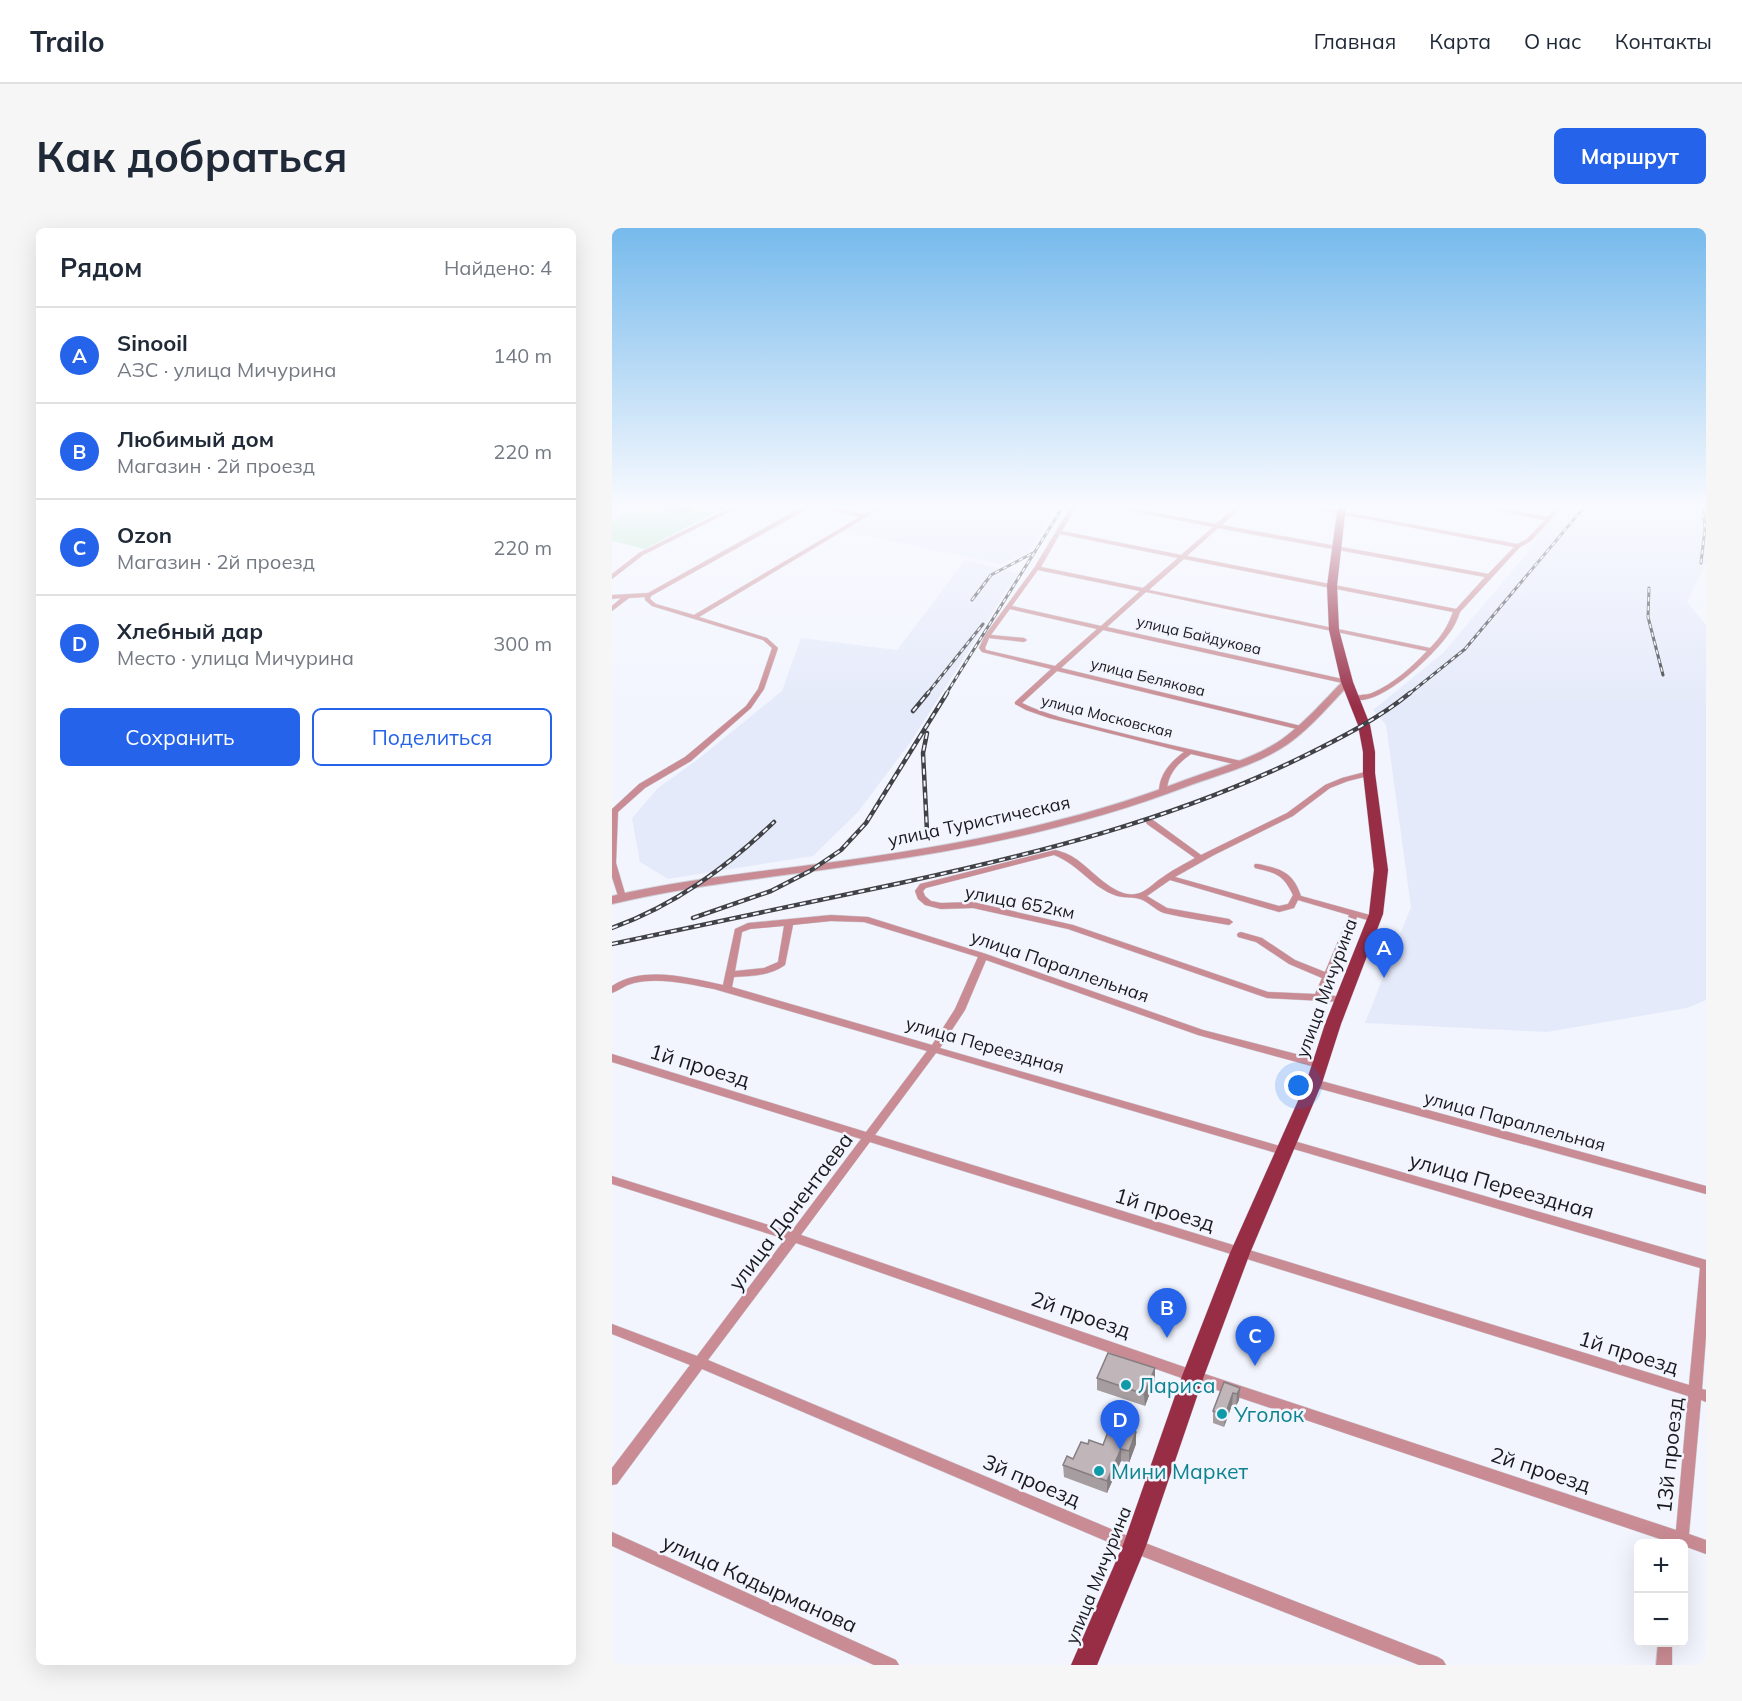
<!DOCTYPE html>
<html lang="ru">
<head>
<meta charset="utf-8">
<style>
  :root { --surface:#fff; --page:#f6f6f7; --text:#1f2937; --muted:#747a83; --line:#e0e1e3; --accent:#2563eb }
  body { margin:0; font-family:Mulish,sans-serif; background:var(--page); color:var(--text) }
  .controls { position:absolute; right:18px; bottom:18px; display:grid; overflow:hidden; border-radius:9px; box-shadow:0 6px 24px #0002 }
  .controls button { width:54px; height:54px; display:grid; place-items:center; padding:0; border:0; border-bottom:2px solid var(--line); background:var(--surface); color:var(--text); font:30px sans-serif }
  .you { position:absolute; left:687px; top:858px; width:21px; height:21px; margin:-15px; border:4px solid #fff; border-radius:50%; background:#1a73e8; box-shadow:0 0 0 9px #1a73e833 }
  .badge { display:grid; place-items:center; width:39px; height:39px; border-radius:50%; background:var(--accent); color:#fff; font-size:20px; font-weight:700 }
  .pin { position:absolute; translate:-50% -50px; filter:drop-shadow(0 2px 3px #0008) }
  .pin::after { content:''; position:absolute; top:32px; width:21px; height:18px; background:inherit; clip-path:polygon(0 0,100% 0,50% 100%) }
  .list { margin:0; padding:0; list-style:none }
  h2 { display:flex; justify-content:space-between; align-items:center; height:78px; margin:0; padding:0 24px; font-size:26px }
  h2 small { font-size:20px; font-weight:400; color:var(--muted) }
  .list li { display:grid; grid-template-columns:39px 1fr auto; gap:18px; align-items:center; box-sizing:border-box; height:96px; padding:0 24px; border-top:2px solid var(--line) }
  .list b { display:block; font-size:22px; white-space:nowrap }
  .list p { margin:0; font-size:20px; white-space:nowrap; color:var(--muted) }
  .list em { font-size:20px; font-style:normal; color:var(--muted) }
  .actions { display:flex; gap:12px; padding:18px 24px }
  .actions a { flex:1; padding:14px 0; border:2px solid var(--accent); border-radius:9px; text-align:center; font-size:21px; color:var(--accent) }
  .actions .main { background:var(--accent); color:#fff }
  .map { position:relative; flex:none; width:1094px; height:1437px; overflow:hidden; border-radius:9px }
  header { display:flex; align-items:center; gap:36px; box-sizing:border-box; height:84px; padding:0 30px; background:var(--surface); border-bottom:2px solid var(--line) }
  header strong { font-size:28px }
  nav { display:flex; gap:33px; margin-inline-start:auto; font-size:21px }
  .intro { display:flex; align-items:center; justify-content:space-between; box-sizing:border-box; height:144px; padding:0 36px }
  h1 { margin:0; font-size:42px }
  .button { padding:15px 27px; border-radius:9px; background:var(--accent); color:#fff; font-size:21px; font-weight:700 }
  main { display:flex; gap:36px; padding:0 36px }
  aside { flex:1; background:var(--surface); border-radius:9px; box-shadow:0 6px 24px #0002 }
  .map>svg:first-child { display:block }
  .built { fill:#e5eafa }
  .green { fill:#aee3ba }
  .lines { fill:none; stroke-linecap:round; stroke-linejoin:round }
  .minor-casing { stroke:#cfd2da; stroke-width:1 }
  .tertiary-casing { stroke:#cfd2da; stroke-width:2 }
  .primary-casing { stroke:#cfd2da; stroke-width:1 }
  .minor { fill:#ca8c94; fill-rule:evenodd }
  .tertiary { fill:#ca8c94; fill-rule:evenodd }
  .primary { fill:#982d46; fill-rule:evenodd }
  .rail-far1-casing { stroke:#414246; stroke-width:3 }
  .rail-casing { stroke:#414246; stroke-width:4.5 }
  .rail-far1 { stroke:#f2f5fe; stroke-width:1.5; stroke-dasharray:4.5; stroke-linecap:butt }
  .rail { stroke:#f2f5fe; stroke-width:2; stroke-dasharray:6; stroke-linecap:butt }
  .wall { fill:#a59da0 }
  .shaded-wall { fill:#867f82 }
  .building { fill:#c0b6ba; stroke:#867f82; stroke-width:1.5 }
  .culture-dot { fill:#0f9aa8; stroke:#f2f5fe; stroke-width:2 }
  .labels { text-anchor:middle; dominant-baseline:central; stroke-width:5; stroke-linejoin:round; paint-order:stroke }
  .far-street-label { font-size:15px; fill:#191a1d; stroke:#f2f5fe }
  .street-label { font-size:18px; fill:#191a1d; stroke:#f2f5fe }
  .near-street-label { font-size:21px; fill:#191a1d; stroke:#f2f5fe }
  .near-culture-label { font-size:21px; fill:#0d838f; stroke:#f2f5fe; text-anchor:start }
</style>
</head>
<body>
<header>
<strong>Trailo</strong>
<nav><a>Главная</a><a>Карта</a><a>О нас</a><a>Контакты</a></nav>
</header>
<div class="intro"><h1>Как добраться</h1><a class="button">Маршрут</a></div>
<main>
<aside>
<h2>Рядом<small>Найдено: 4</small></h2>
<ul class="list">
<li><span class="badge">A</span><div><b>Sinooil</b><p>АЗС · улица Мичурина</p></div><em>140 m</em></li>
<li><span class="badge">B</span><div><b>Любимый дом</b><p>Магазин · 2й проезд</p></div><em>220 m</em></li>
<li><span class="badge">C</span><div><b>Ozon</b><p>Магазин · 2й проезд</p></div><em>220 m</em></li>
<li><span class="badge">D</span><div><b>Хлебный дар</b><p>Место · улица Мичурина</p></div><em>300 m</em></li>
</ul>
<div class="actions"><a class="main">Сохранить</a><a>Поделиться</a></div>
</aside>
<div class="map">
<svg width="1094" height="1437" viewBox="0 0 1094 1437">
  <rect width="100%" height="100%" fill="#f2f5fe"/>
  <path class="built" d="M276,277H445L417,325L389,336L231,303Z
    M945,277H1094V335L1075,374L1094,397V772L1075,780L935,804L753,795L799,679L774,497L761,482L831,425L917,323Z
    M353,332L406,345L298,515L246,584L201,628L56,651L28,634L20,590L46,560L85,532L170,463L189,410L285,422Z"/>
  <path class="green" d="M31,277H82L105,283L33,321L0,313V293Z"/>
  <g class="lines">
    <defs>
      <path id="minor" d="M1,277H6L0,285Z
        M124,277H131L31,327L0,351V346L27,325Z
        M194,277H211L252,286L268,277H274L87,389L155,410L166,420L152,461L139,480L79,533L33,560L6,584L4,635L14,669L10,672L7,671L0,649V581L27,556L73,529L134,478L146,461L160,420L151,412L40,378L33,372V369L17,370L0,383V378L9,370L0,371V367L36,365ZM201,278L248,289L82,387L44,376L38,371L39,368Z
        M460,277H465L450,303L569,327L601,299L490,277H502L604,296L625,277H631L610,297L876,346L902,319L681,277H694L905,316L915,311L933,292L857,277H870L936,289L947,277H952L919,313L908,319L848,384C845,393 841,401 835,408C820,429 763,484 737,470C744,466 752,468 760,465C781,456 800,439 815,423L534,364L495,399L735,452L738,454L735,456L491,402L449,440L689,498L693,500L689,502L445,443L410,475C434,487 463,493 489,500C536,512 582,522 629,533L630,535L626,537L579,526C565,536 555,547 555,564L551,566L547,564C547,547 558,534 572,524L437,490L414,482L403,476V474L439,441L370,424L367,420L373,407L422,340ZM606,300L873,349L844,381L575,328ZM448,306L566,330L531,360L429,339ZM572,331L841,384C836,398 829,409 818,420L537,362ZM426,342L528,363L489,398L400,378ZM398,381L485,401L443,438L374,422L373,420L377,410L412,414L415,412L412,410L379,407Z
        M757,543H760V547L736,553L718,560L681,588L602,627L563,649L667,678L676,676L681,667C671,646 664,645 643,640L642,638L643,636H646C669,641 681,644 689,668L765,689L766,691L765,693L762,694L745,689L713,767L734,769L736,771L734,773L731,774L655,770L456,701L361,680L329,681L313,677L306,671L303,663L308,656L443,622C452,624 461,628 468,634C483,645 506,673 528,665C536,662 544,653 551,649C560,642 573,636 583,630L535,596L534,594L535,592H541L589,627L675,585L713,557L730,550ZM442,627C466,636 478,657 500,666C510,671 520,668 528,671C537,674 543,682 552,685C573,690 596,693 617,697L621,694L617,691L555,680L535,668L558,652L667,684L682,680L686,672L737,687L713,744L683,732L650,710L629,704L626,705L625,707L626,709L644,714L677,736L710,750L703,766L656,764L461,697L361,674L329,675L319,673L313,668L311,663L314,660Z
        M219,687L256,689L374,726L591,802L707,832L711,833L712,836L711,839L707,840L586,807L374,732L353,782L328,820L671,919L675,920L676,923L675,926L671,927L324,825L263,907L1077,1157L1088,1040L675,919L671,918L670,915L671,912L675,911L1094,1032V1108L1090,1161L1094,1162V1174L1089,1172L1077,1306L1094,1312V1326L1072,1318V1316H1063L581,1154L184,1015L96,1132L523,1311L826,1429L831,1432L834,1437H807L522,1325L90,1141L5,1256L0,1257V1240L78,1137L0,1106V1096L85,1128L173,1011L0,956V948L179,1004L249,911L0,834V826L254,904L315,823L102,761C77,756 47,749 22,755C13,757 8,762 0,765V758C32,737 77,750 111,757L123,701L136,695ZM219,693L252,694L366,729L343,781L320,817L120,759L122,749C140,748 158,748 173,737L181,697ZM172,698L166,734L152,740L123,743L130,704L138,701ZM258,914L1076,1168L1064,1302L581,1142L189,1007Z
        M702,851L1094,958V966L698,858L697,855L698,852Z
        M0,1304L284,1432L287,1437H262L0,1318Z
        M1046,1414H1060V1437H1044Z"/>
      <path id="tertiary" d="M735,451L738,452V456C718,476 700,499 676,516C647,536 609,546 576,558C472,598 361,621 251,636C167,649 83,656 0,676V668C83,649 167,642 251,630C361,614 470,592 573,552C605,540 641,531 669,512C693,495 712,472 732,452Z"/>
      <path id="primary" d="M726,277H734L725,358L727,402L741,454L758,497L763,524V545L776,642L771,686L729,796L710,855L638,1025L592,1148L534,1318L485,1437H459L511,1317L570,1148L618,1025L694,855L713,796L757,686L762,642L751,545V524L746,497L729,454L717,402L715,358Z"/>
    </defs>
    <use href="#minor" class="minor-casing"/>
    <use href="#tertiary" class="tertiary-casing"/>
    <use href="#primary" class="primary-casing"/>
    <use href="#minor" class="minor"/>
    <use href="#tertiary" class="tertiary"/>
    <use href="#primary" class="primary"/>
    <defs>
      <path id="rail-far1" d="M1089,335L1093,300L1091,282
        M1037,360L1036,389L1051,447
        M360,372L379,347L423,324
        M315,466L371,396
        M334,466L452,277
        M797,466L853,421L974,277"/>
      <path id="rail" d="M301,483L316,465
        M315,505L311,525L315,603
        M81,690L159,663L198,643L229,622L254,595L335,465
        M0,700C63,677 114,640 162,594
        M0,716C95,696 189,676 284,656C423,626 561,592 690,529C727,511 766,491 798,465"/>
    </defs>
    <use href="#rail-far1" class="rail-far1-casing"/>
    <use href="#rail" class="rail-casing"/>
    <use href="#rail-far1" class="rail-far1"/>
    <use href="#rail" class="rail"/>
  </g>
  <path class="wall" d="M49,277H117L108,282L87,278L70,286L51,282Z
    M543,1140V1152L533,1178L485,1162V1150Z
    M612,1154L628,1160L627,1172L624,1178L620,1177L612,1199L601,1195V1183Z
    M524,1204V1216L517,1235L509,1233L495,1265L452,1249L451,1237L461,1231L476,1216L491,1217Z"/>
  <path class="shaded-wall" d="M68,277H87V278L70,286Z
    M107,277H117L108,282Z
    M543,1140V1152L533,1178L532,1166Z
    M628,1160L627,1172L624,1178L625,1166Z
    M621,1165L620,1177L612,1199L613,1187Z
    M524,1204V1216L517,1235V1223Z
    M509,1221V1233L495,1265V1253Z"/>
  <path class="building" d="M496,1125L543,1140L532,1166L485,1150Z
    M612,1154L628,1160L625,1166L621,1165L613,1187L601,1183Z
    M499,1196L524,1204L517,1223L509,1221L495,1253L451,1237L455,1228L461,1231L469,1214L476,1216L477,1212L491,1217Z"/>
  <linearGradient id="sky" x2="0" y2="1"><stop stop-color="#76baec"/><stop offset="0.58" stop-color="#f9faff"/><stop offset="1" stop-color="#f9faff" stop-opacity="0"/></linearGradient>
  <rect width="1094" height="479" fill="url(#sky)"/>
  <g class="culture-dot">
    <circle cx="514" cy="1157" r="6"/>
    <circle cx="610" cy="1186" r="6"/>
    <circle cx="487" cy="1243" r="6"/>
  </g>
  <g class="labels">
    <g class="far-street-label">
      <text transform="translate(587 407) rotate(13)">улица Байдукова</text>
      <text transform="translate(536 449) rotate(14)">улица Белякова</text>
      <text transform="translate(495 488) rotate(14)">улица Московская</text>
    </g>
    <g class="street-label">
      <text transform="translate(367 593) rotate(-12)">улица Туристическая</text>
      <text transform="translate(408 674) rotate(11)">улица 652км</text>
      <text transform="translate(448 738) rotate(19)">улица Параллельная</text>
      <text transform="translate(714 760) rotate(-70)">улица Мичурина</text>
      <text transform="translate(373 817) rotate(16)">улица Переездная</text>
      <text transform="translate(903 893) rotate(15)">улица Параллельная</text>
      <text transform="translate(486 1347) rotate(-68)">улица Мичурина</text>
    </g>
    <g class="near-street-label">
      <text transform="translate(88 837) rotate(17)">1й проезд</text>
      <text transform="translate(890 957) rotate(16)">улица Переездная</text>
      <text transform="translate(553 981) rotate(17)">1й проезд</text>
      <text transform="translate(178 983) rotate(-53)">улица Донентаева</text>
      <text transform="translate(469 1086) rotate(19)">2й проезд</text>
      <text transform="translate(1017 1124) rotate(17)">1й проезд</text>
      <text transform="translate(1057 1227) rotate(-84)">13й проезд</text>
      <text transform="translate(929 1241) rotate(18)">2й проезд</text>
      <text transform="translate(420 1252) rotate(23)">3й проезд</text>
      <text transform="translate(148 1355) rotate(24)">улица Кадырманова</text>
    </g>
    <g class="near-culture-label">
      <text x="526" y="1157">Лариса</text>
      <text x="622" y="1186">Уголок</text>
      <text x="499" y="1243">Мини Маркет</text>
    </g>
  </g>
</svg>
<div class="controls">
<button>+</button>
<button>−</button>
</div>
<div class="you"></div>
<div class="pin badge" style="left:772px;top:750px">A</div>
<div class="pin badge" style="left:555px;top:1110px">B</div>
<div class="pin badge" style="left:643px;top:1138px">C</div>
<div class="pin badge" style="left:508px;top:1222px">D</div>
</div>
</main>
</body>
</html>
